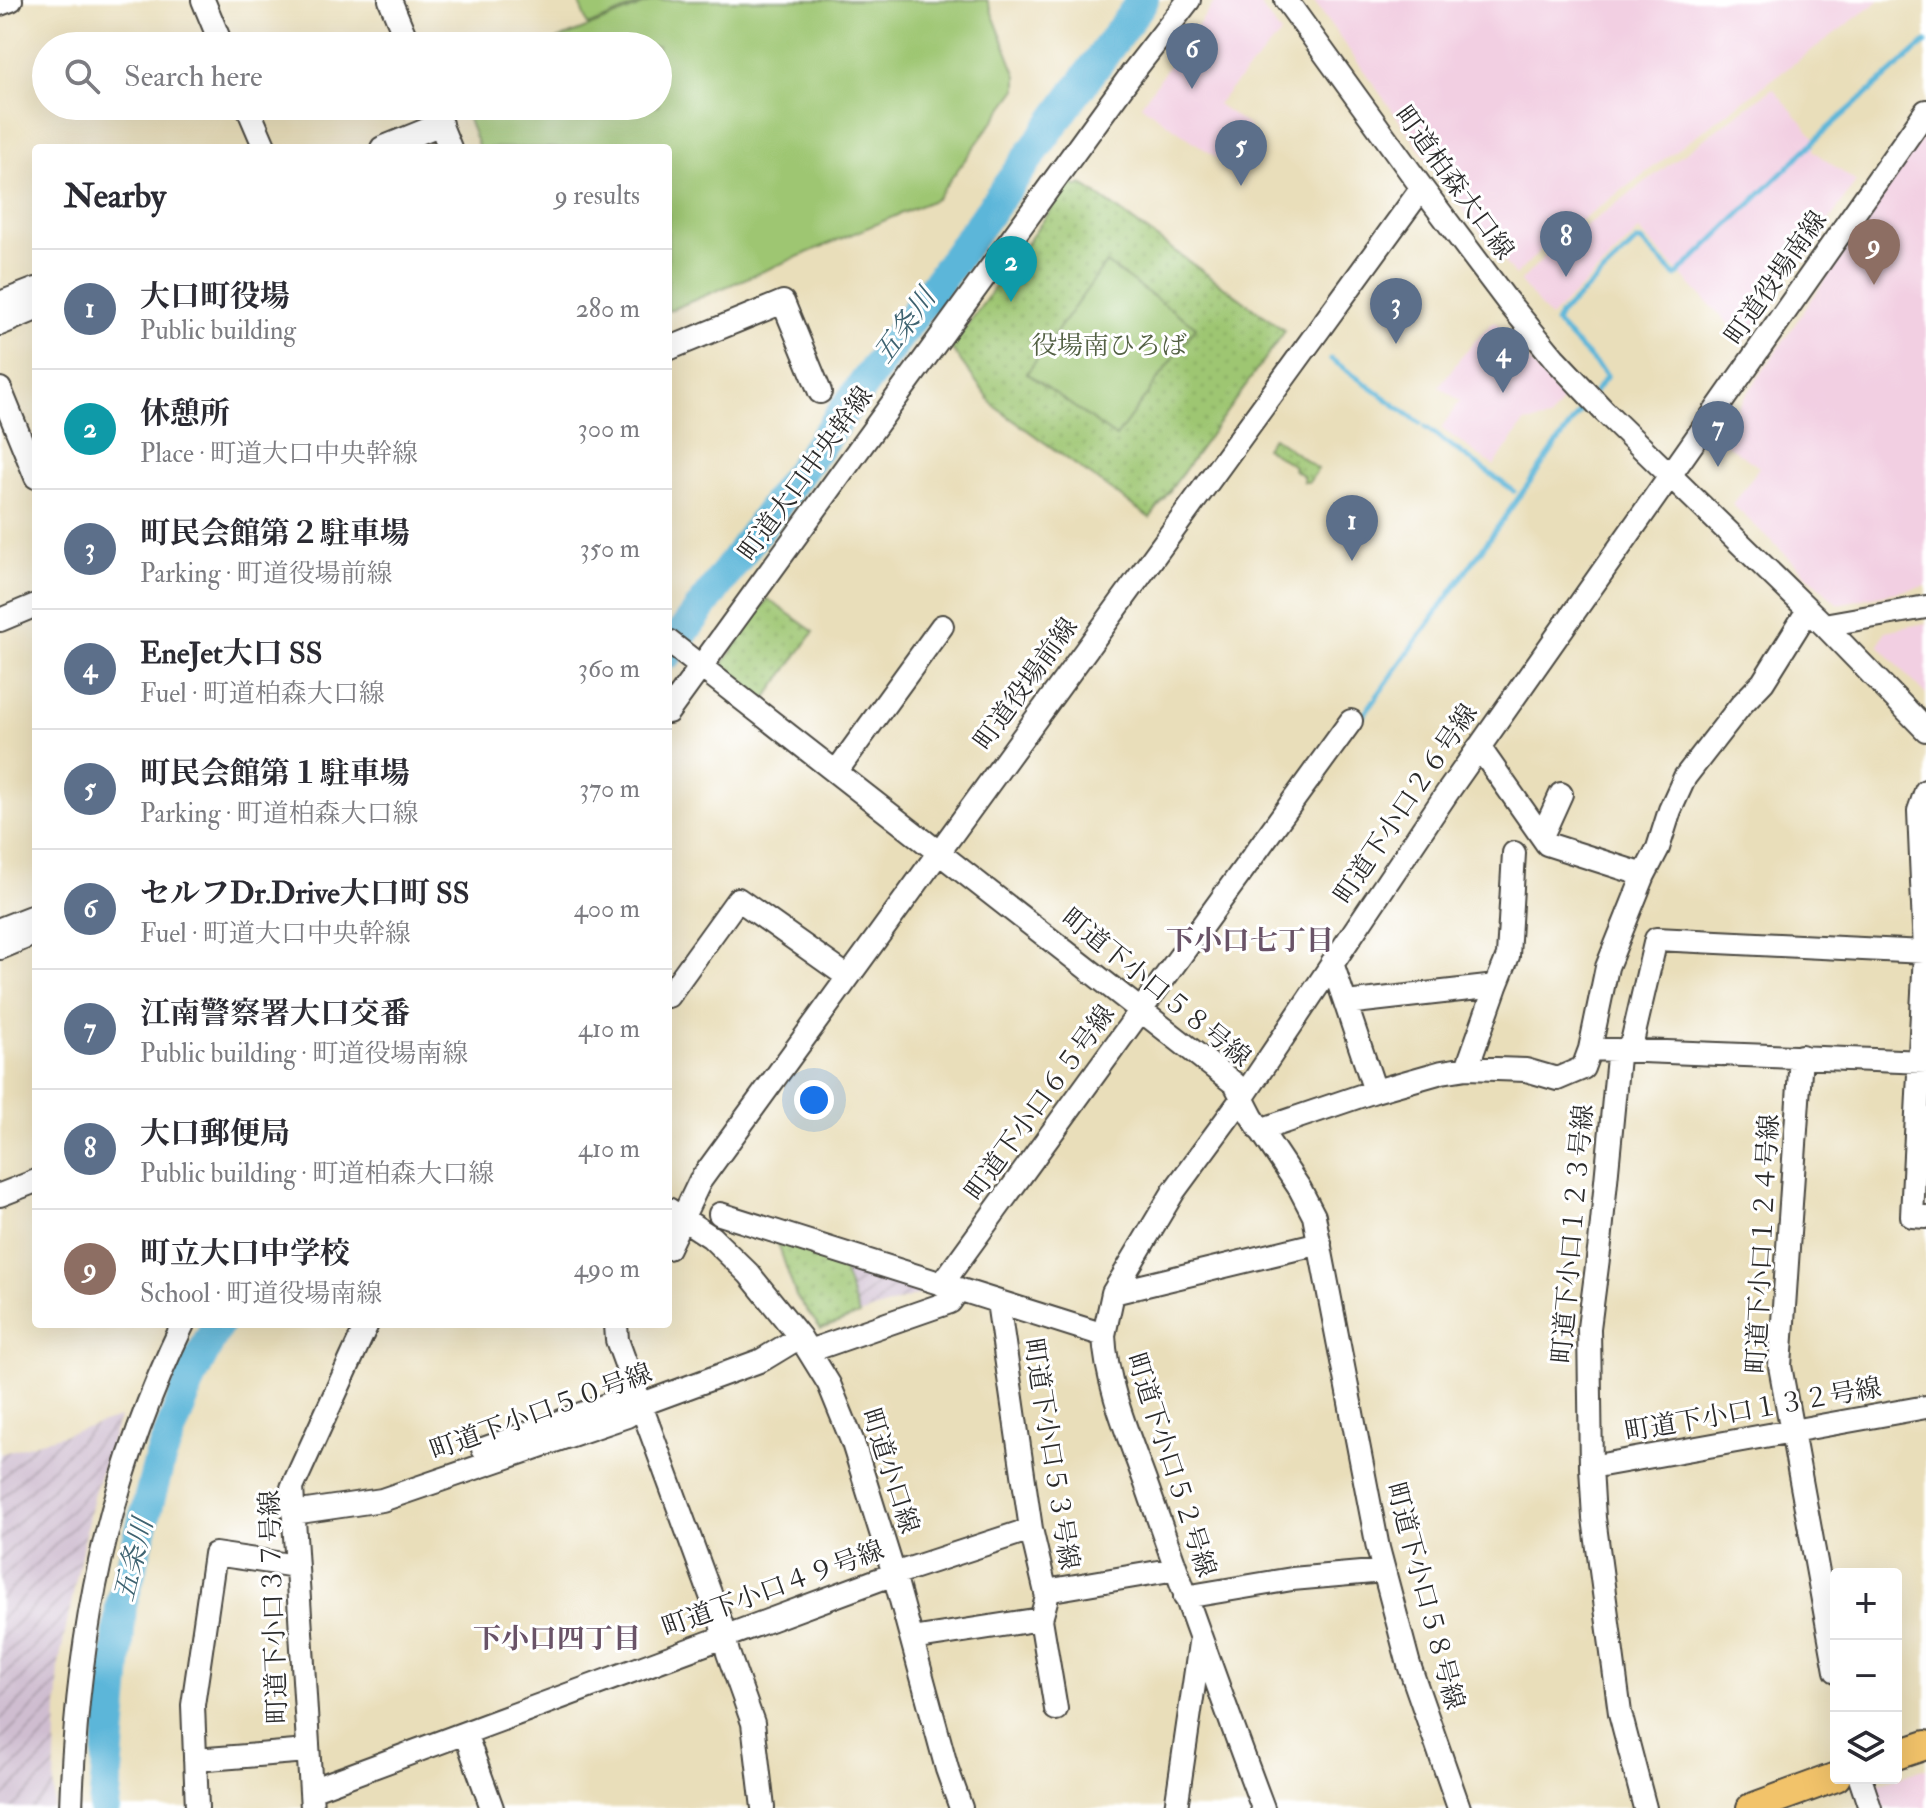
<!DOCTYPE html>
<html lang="en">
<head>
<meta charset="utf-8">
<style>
  :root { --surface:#fff; --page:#f7f7f7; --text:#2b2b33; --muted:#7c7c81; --line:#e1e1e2; --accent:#d93025 }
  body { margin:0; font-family:"IM FELL Double Pica","Noto Serif JP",serif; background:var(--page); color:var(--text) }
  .controls { position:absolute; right:24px; bottom:24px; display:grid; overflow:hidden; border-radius:8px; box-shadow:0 8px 32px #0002 }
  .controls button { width:72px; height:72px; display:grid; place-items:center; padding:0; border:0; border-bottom:2px solid var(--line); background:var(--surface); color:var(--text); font:40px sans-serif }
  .you { position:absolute; left:814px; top:1100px; width:28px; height:28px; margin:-20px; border:6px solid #fff; border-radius:50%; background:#1a73e8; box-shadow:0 0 0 12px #1a73e833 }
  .badge { display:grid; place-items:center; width:52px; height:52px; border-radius:50%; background:var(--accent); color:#fff; font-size:26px; font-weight:700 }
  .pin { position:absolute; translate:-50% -66px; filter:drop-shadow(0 2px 4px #0008) }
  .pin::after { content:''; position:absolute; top:42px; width:28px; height:24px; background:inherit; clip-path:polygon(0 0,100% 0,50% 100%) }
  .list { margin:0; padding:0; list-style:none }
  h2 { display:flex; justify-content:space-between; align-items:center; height:104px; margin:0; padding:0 32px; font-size:34px }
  h2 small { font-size:26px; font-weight:400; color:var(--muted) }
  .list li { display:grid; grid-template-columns:52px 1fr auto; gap:24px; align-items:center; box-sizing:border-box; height:120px; padding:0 32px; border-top:2px solid var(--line) }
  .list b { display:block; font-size:30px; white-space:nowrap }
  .list p { margin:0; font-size:26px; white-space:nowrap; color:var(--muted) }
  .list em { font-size:26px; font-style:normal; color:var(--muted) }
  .icon { flex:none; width:44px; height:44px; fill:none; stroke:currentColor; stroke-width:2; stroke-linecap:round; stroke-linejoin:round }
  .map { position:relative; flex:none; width:1926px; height:1808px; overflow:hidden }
  .search { position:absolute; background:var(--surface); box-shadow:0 8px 32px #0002; left:32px; top:32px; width:640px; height:88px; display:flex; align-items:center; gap:20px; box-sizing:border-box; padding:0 28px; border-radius:44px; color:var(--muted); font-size:30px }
  .panel { position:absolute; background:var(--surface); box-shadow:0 8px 32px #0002; left:32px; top:144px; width:640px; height:1184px; border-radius:8px }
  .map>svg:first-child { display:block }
  .built { fill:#f2cfe2 }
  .industrial { fill:url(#industrial-furrows) }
  .green { fill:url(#green-dots); stroke:#64784e; stroke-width:2 }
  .pitch { fill:#9ec672; stroke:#64784e; stroke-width:2 }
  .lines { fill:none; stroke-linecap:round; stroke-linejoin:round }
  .stream { stroke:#5bb6d9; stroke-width:5 }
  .river { stroke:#5bb6d9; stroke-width:32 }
  .minor-casing { stroke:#484640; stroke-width:26 }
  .major-casing { stroke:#484640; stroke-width:32 }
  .minor { stroke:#fff; stroke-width:22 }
  .major { stroke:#f2c36a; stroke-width:28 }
  .labels { text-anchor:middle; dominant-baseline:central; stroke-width:6; stroke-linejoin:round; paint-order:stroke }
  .street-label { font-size:26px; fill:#2b2b2b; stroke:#fff }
  .park-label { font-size:26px; fill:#536144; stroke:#fff }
  .water-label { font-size:28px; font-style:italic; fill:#3e6371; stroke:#fff }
  .neighbourhood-label { font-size:28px; font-weight:bold; fill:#695367; stroke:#fff }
</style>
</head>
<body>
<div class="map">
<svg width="1926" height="1808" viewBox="0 0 1926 1808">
  <defs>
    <pattern id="industrial-furrows" width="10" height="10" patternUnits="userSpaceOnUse" patternTransform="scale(2)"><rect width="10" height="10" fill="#cfbdd0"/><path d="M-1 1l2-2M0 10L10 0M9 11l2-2" fill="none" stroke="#a89aa9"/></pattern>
    <pattern id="green-dots" width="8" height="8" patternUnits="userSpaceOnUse" patternTransform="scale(2)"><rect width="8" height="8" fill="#9ec672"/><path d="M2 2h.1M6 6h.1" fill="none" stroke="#88aa63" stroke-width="1.8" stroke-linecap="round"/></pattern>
  </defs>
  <rect width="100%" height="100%" fill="#fff"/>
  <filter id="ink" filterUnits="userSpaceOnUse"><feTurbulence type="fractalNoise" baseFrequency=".0125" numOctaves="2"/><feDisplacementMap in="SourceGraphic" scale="16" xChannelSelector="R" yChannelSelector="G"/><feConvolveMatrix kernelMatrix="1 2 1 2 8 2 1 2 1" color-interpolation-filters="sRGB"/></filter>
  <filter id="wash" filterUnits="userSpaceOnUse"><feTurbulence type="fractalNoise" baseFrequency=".006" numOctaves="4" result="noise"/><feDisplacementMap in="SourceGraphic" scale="32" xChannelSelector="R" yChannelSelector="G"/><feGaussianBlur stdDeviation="1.8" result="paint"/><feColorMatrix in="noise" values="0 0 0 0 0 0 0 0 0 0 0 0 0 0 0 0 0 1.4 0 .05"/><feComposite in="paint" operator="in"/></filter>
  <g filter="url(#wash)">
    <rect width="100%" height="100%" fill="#e9deba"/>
    <path class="built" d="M1216,0H1256L1281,34L1217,104L1250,127L1220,160L1141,105Z
      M1313,0H1880L1542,249L1515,276L1465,212Z
      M1773,88L1814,137L1813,151L1856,182L1745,341L1639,231L1550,318L1520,282L1545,256Z
      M1926,132V586L1838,604L1733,505L1759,467L1717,438Z
      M1493,322L1497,323L1563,400L1550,419L1524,423L1494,466L1441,428L1460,401L1439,386L1465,352Z
      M1926,623V695L1879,646L1885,631Z
      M1926,1768V1808H1879L1874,1792L1878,1784Z"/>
    <path class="industrial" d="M840,1261L932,1290L859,1315Z
      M119,1418L93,1496L59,1663L53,1808H0V1454Z"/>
    <path class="green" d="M1071,182L1078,187L1082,184L1285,331L1150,518L995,407L951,348Z
      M1273,437L1318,469L1309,482H1304L1303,476L1293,469L1294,466L1265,448Z
      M768,599L814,632L762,704L723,673L722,665Z
      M777,1241L840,1261L859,1315L821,1329L796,1296Z"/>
    <path class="pitch" d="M578,0H650L588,26Z
      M655,0H987L1017,76V89L936,199L668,311V148H479L463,106H658V46H542Z
      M1106,263L1196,327L1116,437L1027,373Z"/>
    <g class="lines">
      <path class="stream" d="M1331,359L1420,423
        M1595,392L1607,376L1556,323L1560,315L1637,241H1641L1676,276L1827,129L1926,42
        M1425,427L1514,491
        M1360,720L1586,403"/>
      <path class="river" d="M668,653L1143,0
        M104,1808L121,1606L160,1459L193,1373L218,1324"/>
    </g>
  </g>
  <g filter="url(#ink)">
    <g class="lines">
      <defs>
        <path id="minor" d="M203,0L222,46
          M390,0L409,46
          M1286,0L1422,188L1507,301L1554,358L1605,412L1824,625L1926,730
          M0,4L11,0
          M247,106L265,148
          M433,106L450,148
          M382,148L441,124
          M0,303L36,289
          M0,324L36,309
          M668,349L783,302L820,392
          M0,389L36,477
          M0,620L36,605
          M1824,625L1926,607
          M668,641L1235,1084L1252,1117L1300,1189L1314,1216L1378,1548L1409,1665L1459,1808
          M668,712L1133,72L1189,0
          M1479,747L1547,844L1644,875L1658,848L1670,810L1685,777L1741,705L1763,682L1808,610
          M836,772L942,626
          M1926,791L1919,811L1925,952L1912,1216L1926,1217
          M1542,836L1561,794
          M0,929L36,915
          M0,948L36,933
          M1332,963L1375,1091L1442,1072L1467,1068L1526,1070L1557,1079L1583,1068L1590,1049L1926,1062
          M668,996L738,899L848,977
          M1346,1003L1496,986L1508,956L1514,853
          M1590,1049L1607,967L1644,875
          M1801,1056L1780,1366L1836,1671
          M1467,1068L1496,986
          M1260,1130L1375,1091
          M0,1195L36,1181
          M668,1209L711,1237L749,1274L800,1337L829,1384L853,1443L894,1574L947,1769L961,1808
          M720,1214L1104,1335C1106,1388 1134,1448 1151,1498C1188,1602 1224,1705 1263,1808
          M668,1248L700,1181L1422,188
          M942,1284L1351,721
          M1113,1293L1320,1243
          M998,1302L1031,1529L1047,1597L1041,1619L1056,1709
          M616,1324L617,1340L721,1623L728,1653L753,1723L763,1808
          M1104,1335L1113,1293L1174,1191L1243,1097L1447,793L1926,111
          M809,1351L950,1302L959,1289
          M483,1449L637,1394
          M1591,1467L1926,1407
          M293,1513L382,1500L627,1416L645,1403L762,1360L800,1337
          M1046,1591L1176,1569
          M1185,1597L1292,1579L1384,1571
          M912,1639L1041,1619
          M465,1733L492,1808
          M195,1760L308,1751
          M1860,1778L1870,1808
          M311,1790L894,1574L1031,1529
          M71,1808C77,1633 106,1483 183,1324
          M197,1808L193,1705L215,1554L296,1566
          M312,1808L292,1488L367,1324
          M1176,1808L1200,1643
          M1645,1808L1620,1713L1594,1518L1591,1467L1589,1328L1600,1243L1618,1057L1632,1042L1656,939L1925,952"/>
        <path id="major" d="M1896,1755L1926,1745
          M1751,1808L1836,1777"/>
      </defs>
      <use href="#minor" class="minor-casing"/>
      <use href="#major" class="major-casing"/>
      <use href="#minor" class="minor"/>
      <use href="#major" class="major"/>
    </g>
  </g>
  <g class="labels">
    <g class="street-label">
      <text transform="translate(1454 183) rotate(54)">町道柏森大口線</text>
      <text transform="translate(1776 278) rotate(-55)">町道役場南線</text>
      <text transform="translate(806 474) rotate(-54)">町道大口中央幹線</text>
      <text transform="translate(1026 684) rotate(-54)">町道役場前線</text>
      <text transform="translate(1406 804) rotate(-56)">町道下小口２６号線</text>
      <text transform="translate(1156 988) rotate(39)">町道下小口５８号線</text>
      <text transform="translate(1040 1103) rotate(-54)">町道下小口６５号線</text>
      <text transform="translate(1573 1234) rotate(-85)">町道下小口１２３号線</text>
      <text transform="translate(1763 1244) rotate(-87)">町道下小口１２４号線</text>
      <text transform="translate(1753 1410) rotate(-10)">町道下小口１３２号線</text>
      <text transform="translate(541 1412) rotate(-20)">町道下小口５０号線</text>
      <text transform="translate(1051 1454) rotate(81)">町道下小口５３号線</text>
      <text transform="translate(1171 1465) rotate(72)">町道下小口５２号線</text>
      <text transform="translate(890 1471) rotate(72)">町道小口線</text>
      <text transform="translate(773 1589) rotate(-20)">町道下小口４９号線</text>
      <text transform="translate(1425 1596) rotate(75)">町道下小口５８号線</text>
      <text transform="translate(274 1607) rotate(-92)">町道下小口３７号線</text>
    </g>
    <g class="park-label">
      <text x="1109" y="346">役場南ひろば</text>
    </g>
    <g class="water-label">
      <text transform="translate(905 326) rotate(-54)">五条川</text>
      <text transform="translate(134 1560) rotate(-76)">五条川</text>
    </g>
    <g class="neighbourhood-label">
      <text x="1250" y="941">下小口七丁目</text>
      <text x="557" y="1639">下小口四丁目</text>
    </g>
  </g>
</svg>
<div class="controls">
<button>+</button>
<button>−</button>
<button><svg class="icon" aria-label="layers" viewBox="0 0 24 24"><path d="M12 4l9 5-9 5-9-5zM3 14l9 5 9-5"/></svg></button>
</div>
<div class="you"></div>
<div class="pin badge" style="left:1352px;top:561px;background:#5c6f8a">1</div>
<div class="pin badge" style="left:1011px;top:302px;background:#0f9aa8">2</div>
<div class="pin badge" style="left:1396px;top:344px;background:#5c6f8a">3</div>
<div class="pin badge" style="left:1503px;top:393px;background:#5c6f8a">4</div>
<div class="pin badge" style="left:1241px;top:186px;background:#5c6f8a">5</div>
<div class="pin badge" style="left:1192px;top:89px;background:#5c6f8a">6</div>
<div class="pin badge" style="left:1718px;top:467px;background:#5c6f8a">7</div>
<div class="pin badge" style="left:1566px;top:277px;background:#5c6f8a">8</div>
<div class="pin badge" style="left:1874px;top:285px;background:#8d6e63">9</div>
<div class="search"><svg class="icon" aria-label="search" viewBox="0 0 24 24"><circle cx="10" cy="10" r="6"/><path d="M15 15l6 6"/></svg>Search here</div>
<section class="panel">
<h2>Nearby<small>9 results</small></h2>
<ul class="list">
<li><span class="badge" style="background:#5c6f8a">1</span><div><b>大口町役場</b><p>Public building</p></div><em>280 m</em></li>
<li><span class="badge" style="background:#0f9aa8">2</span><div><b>休憩所</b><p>Place · 町道大口中央幹線</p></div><em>300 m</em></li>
<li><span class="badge" style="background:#5c6f8a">3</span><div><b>町民会館第２駐車場</b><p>Parking · 町道役場前線</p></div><em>350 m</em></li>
<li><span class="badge" style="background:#5c6f8a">4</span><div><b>EneJet大口 SS</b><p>Fuel · 町道柏森大口線</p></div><em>360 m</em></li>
<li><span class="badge" style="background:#5c6f8a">5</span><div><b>町民会館第１駐車場</b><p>Parking · 町道柏森大口線</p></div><em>370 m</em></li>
<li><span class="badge" style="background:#5c6f8a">6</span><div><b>セルフDr.Drive大口町 SS</b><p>Fuel · 町道大口中央幹線</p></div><em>400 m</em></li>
<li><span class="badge" style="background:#5c6f8a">7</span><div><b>江南警察署大口交番</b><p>Public building · 町道役場南線</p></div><em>410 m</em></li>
<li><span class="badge" style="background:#5c6f8a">8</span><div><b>大口郵便局</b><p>Public building · 町道柏森大口線</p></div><em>410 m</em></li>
<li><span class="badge" style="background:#8d6e63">9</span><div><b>町立大口中学校</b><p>School · 町道役場南線</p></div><em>490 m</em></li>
</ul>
</section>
</div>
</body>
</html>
